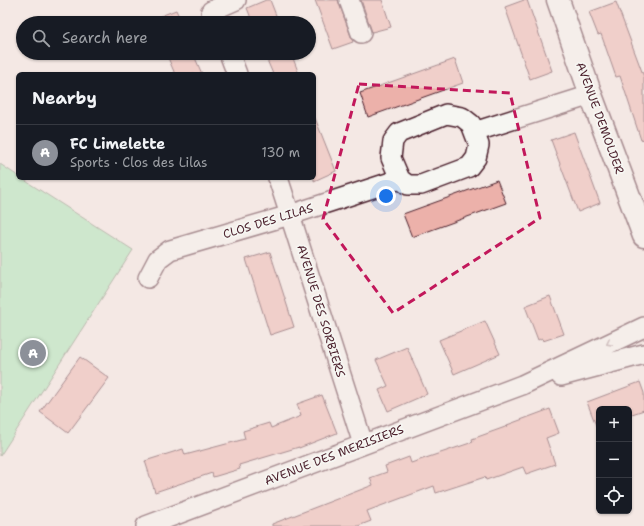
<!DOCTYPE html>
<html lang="en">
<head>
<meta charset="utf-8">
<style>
  :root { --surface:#171b24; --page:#242831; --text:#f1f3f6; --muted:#9ea1a6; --line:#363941; --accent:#8c9099 }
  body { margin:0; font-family:"Shantell Sans",sans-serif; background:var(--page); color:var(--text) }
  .controls { position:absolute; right:12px; bottom:12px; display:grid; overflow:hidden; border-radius:6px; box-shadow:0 1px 3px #0004 }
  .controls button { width:36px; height:36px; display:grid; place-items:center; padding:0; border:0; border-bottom:1px solid var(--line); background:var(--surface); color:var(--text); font:20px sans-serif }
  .you { position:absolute; left:386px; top:196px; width:14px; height:14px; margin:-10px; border:3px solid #fff; border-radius:50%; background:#1a73e8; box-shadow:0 0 0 6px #1a73e833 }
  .badge { display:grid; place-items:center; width:26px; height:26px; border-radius:50%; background:var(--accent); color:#fff; font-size:13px; font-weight:700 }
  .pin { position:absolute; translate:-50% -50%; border:2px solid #fff; box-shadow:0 1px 4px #0006 }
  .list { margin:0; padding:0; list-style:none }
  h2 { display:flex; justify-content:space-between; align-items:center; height:52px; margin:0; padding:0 16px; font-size:17px }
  h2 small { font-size:13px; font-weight:400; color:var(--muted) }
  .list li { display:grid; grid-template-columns:26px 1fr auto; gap:12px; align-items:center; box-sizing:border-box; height:56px; padding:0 16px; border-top:1px solid var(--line) }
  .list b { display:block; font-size:15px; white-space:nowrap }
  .list p { margin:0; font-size:13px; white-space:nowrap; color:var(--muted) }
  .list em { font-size:13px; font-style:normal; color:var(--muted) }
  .icon { flex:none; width:22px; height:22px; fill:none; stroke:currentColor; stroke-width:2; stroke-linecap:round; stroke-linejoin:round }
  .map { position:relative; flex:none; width:644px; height:526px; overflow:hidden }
  .search { position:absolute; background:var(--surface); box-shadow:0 1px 3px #0004; left:16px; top:16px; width:300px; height:44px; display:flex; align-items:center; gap:10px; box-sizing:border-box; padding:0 14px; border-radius:22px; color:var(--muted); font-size:15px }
  .panel { position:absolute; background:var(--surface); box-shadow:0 1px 3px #0004; left:16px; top:72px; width:300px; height:108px; border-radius:6px }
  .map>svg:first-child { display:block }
  .green { fill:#a1e6b2; stroke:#76826e }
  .building { fill:#ecb1aa; stroke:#4a1f2b }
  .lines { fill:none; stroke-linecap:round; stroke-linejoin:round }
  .minor-casing { stroke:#4a1f2b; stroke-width:22 }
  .tertiary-casing { stroke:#4a1f2b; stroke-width:25 }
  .minor { stroke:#f6f6f2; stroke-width:19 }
  .tertiary { stroke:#f6f6f2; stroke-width:22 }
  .oneway { stroke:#a99598 }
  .marked { fill:none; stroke:#c2185b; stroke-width:3; stroke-dasharray:8 5; stroke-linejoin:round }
  .labels { text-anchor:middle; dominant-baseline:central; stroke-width:3.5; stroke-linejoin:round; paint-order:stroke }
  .street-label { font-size:12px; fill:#4a1f2b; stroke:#f6f6f2 }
</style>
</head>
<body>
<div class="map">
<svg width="644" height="526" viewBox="0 0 644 526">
  <rect width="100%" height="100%" fill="#f4e8e4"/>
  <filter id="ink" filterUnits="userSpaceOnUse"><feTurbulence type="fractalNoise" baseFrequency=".025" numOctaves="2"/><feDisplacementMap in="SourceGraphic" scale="8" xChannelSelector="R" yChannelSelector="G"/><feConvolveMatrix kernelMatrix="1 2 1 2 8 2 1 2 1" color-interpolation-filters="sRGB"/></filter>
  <g filter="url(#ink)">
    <path class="green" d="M0,164L18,176V178H21L133,250L0,456Z"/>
    <path class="building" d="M266,0H270L279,23H253L247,8Z
      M315,0H338L353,42L333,49Z
      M361,0H382L391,27L372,32Z
      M524,0H527L552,71L530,79L505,7Z
      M616,2L644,77V139L641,140L620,76L616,77L601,34L598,35L589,12Z
      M176,10L182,23H155L153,19Z
      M166,53H193L202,74H175Z
      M264,53H291L299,74H273Z
      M455,59L463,83L368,117L360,93Z
      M314,118H315L336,171L314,181Z
      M574,132L600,203L578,212L551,140Z
      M497,180L506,203L412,237L403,214Z
      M270,252L294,327L270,335L246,259Z
      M550,296L564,334L543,341L542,338L538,340L525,306Z
      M485,321L500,354L454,374L439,340Z
      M407,347L427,394L388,411L379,390L388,386L376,360Z
      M80,357L109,378L68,433L40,412Z
      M640,382L644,393V410L629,415V409H599V427L597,428L587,402Z
      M322,395L337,433L299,448V447L239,465L240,469L213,477L212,473L155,492L145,461L183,449L185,455L245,439L243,431L269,423L271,428L301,416L297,404Z
      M550,409L559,433L546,438L555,464L526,474L523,467L486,480L485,477L436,493L434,486L367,511L371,521L358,526H272V524L373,485L370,478L387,472L385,466L409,457L411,463L473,442L472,439L508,426L507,425Z"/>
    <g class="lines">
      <defs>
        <path id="minor" d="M349,0L361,33
          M211,11L236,0
          M229,53L237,74
          M446,114L462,117L471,124L479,145L476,158L469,167L421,185H408L400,179L391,158L393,141L399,133Z
          M474,132L591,95
          M278,178L290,215L363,444
          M148,278L158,259L170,250L290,215L400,179
          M561,376L644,354
          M146,526L522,385L644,327"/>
        <path id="tertiary" d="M558,0L591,95L644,236"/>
      </defs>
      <use href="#minor" class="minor-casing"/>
      <use href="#tertiary" class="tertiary-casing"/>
      <use href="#minor" class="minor"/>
      <use href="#tertiary" class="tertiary"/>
    </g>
    <defs><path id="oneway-chevron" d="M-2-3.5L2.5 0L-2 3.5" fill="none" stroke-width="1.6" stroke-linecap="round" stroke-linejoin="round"/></defs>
    <use class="oneway" href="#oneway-chevron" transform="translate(609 343) rotate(154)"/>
  </g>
  <path d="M0 0H644V526H0ZM359,84L510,93L540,218L393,313L323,219Z" fill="#f4e8e4" fill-opacity=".55" fill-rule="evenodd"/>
  <path class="marked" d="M359,84L510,93L540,218L393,313L323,219Z"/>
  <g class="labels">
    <g class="street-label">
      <text transform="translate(600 118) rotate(70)">AVENUE DEMOLDER</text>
      <text transform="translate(268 221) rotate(-17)">CLOS DES LILAS</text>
      <text transform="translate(321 311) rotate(73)">AVENUE DES SORBIERS</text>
      <text transform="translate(334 455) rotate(-21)">AVENUE DES MERISIERS</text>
    </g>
  </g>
</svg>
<div class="controls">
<button>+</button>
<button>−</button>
<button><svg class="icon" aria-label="locate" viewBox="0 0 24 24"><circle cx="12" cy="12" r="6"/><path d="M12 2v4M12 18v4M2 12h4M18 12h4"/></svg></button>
</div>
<div class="you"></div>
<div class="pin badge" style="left:33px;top:353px">A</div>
<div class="search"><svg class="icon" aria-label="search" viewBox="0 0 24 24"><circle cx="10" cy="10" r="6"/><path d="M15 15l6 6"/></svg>Search here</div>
<section class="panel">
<h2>Nearby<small></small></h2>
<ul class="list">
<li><span class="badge">A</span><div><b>FC Limelette</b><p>Sports · Clos des Lilas</p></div><em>130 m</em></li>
</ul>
</section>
</div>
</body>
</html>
